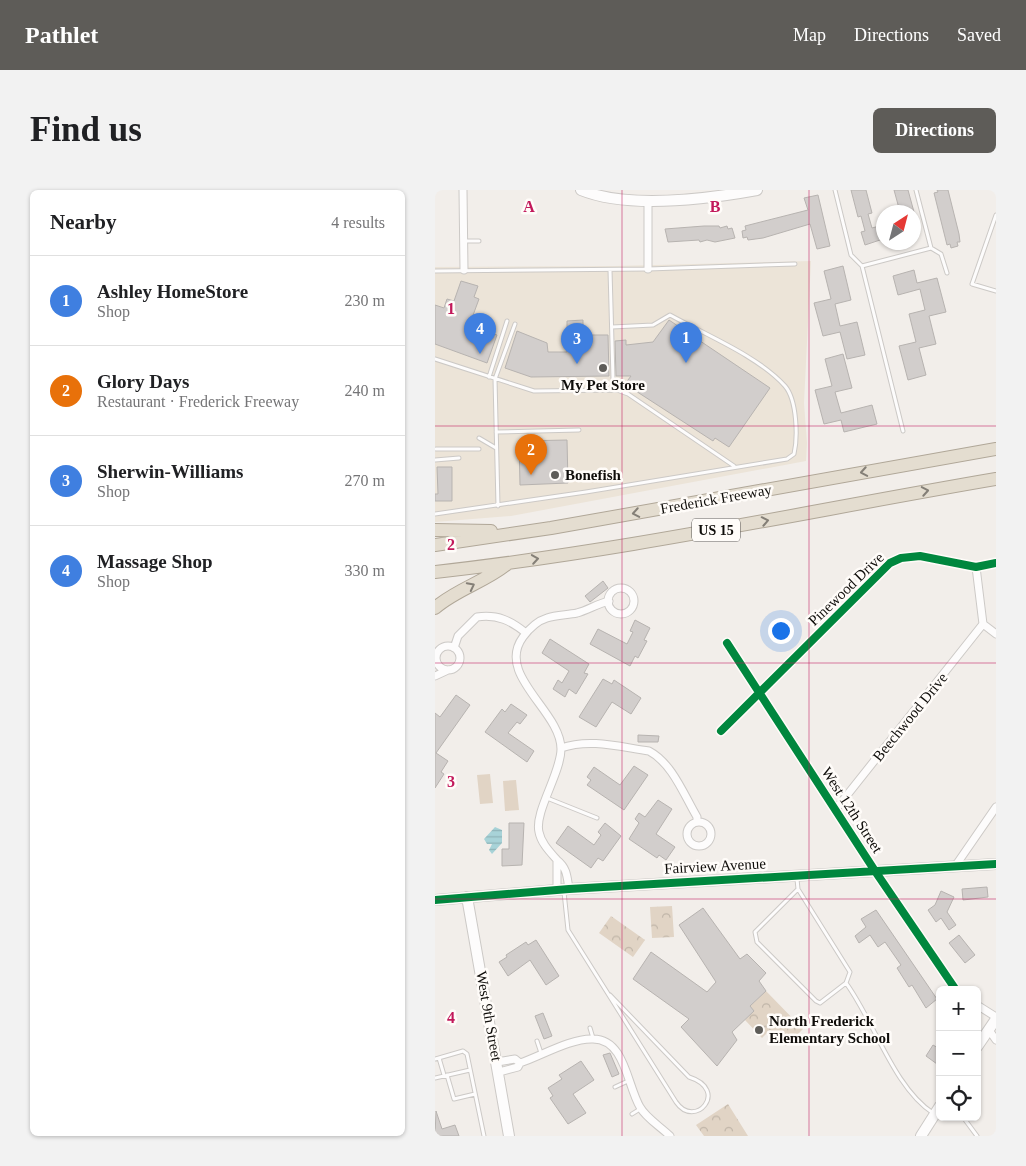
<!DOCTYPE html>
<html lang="en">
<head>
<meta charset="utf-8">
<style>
  :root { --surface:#fff; --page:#f2f2f2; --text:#202124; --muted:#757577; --line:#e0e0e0; --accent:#5e5c58 }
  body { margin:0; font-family:Georgia,serif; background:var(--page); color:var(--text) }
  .controls { position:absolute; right:15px; bottom:15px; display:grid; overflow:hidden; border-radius:8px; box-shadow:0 1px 4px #0004 }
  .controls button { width:45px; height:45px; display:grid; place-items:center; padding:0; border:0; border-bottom:1px solid var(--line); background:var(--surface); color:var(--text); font:25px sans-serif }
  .compass { position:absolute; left:441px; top:15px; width:45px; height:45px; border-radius:50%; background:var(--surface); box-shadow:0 1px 4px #0004; rotate:36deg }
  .you { position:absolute; left:345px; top:440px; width:18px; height:18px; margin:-12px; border:4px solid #fff; border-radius:50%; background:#1a73e8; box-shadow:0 0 0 8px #1a73e833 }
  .badge { display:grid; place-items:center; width:32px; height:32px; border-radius:50%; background:var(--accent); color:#fff; font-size:16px; font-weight:700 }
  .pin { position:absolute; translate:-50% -41px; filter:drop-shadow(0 1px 2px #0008) }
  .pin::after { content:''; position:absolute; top:26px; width:18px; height:15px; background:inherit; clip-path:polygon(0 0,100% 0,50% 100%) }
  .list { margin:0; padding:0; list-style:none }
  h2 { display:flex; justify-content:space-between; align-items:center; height:65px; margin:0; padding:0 20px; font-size:21px }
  h2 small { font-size:16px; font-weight:400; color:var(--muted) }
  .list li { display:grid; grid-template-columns:32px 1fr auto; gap:15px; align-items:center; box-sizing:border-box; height:90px; padding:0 20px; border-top:1px solid var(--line) }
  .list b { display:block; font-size:19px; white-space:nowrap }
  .list p { margin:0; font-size:16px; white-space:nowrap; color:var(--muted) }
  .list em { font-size:16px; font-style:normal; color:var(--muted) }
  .icon { flex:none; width:28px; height:28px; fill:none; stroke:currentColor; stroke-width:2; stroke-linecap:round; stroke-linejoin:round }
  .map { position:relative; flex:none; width:561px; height:946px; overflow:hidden; border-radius:8px }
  header { display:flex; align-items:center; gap:30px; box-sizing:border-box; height:70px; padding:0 25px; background:var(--accent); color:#fff }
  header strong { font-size:24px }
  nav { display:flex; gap:28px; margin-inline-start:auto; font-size:18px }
  .intro { display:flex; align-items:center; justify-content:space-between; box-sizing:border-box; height:120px; padding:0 30px }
  h1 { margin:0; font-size:35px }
  .button { padding:12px 22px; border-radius:8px; background:var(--accent); color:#fff; font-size:18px; font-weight:700 }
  main { display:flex; gap:30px; padding:0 30px }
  aside { flex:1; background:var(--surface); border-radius:8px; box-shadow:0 1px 4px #0004 }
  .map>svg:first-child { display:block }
  .commercial { fill:#ece4d8 }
  .forest { fill:url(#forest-crowns) }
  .pitch { fill:#e1d4c5 }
  .water { fill:url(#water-rules) }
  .building { fill:#d2cecc; stroke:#b7b3b0 }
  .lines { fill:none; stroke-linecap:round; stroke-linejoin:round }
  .lane-casing { stroke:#ccc9c6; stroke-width:5 }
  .street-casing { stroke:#ccc9c6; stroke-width:9 }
  .secondary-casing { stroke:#ccc9c6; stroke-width:12 }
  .highway-casing { stroke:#b0a798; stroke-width:14 }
  .lane { stroke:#fdfcfc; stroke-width:3 }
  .street { stroke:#fdfcfc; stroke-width:7 }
  .secondary { stroke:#fdfcfc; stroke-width:10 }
  .highway { stroke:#e4ddd0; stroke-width:12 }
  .cycleway-casing { stroke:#fffcf9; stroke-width:11 }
  .cycleway { stroke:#00873e; stroke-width:8 }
  .oneway { stroke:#847f77 }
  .grid { fill:none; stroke:#c2185b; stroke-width:1; stroke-opacity:0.55 }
  .poi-dot { fill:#5e5c58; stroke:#fffcf9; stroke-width:2 }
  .labels { text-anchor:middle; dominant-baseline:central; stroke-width:5; stroke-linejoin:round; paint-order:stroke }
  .shield { fill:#fffcf9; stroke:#575552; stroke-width:1 }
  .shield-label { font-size:14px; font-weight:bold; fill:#0f0d0a }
  .poi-label { font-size:15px; font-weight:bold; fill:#0f0d0a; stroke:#fffcf9; text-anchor:start }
  .street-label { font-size:15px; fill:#0f0d0a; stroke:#fffcf9 }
  .grid-label { font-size:16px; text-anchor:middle; font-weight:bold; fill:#c2185b; stroke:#fffcf9; stroke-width:5; stroke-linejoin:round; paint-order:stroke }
</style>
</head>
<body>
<header>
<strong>Pathlet</strong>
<nav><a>Map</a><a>Directions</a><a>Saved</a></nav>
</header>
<div class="intro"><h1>Find us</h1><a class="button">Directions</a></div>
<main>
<aside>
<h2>Nearby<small>4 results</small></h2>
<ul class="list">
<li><span class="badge" style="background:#3f7fe0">1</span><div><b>Ashley HomeStore</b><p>Shop</p></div><em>230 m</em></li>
<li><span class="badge" style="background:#e8710a">2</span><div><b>Glory Days</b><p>Restaurant · Frederick Freeway</p></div><em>240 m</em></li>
<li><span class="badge" style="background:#3f7fe0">3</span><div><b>Sherwin-Williams</b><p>Shop</p></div><em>270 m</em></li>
<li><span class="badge" style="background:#3f7fe0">4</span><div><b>Massage Shop</b><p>Shop</p></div><em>330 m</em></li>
</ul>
</aside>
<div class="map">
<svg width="561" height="946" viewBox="0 0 561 946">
  <defs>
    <pattern id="forest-crowns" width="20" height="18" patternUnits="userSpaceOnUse" patternTransform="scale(1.25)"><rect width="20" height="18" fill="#e1d4c5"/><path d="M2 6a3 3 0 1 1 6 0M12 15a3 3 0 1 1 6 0" fill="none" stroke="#c0b5a8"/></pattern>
    <pattern id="water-rules" width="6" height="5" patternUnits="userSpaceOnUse" patternTransform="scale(1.25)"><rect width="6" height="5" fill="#a8d3d8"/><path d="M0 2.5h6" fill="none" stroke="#8fb4b8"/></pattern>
  </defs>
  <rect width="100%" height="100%" fill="#f2eeea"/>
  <path class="commercial" d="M376,71L369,213L372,253L371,271L76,326L0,332V77L180,76Z"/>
  <path class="forest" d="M237,716L239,747L217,748L215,717Z
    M176,726L210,750L198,767L164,743Z
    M331,801L368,839L351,856L335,840L327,848L310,830L319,821L315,816Z
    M293,914L313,946H269L261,935Z"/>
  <path class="pitch" d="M55,584L58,613L45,614L42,585Z
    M81,590L84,620L70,621L68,591Z"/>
  <path class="water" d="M60,637L67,640V653L57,664L54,660L57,654H52L49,649Z"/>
  <path class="building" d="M416,0H431L437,23L433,24L437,38L448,35V49L430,55L426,42L430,41L426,26L423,27Z
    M459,0H473L479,22H465Z
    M502,0H513L524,44L525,52H522L523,56L516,58L515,54L512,55L499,3L503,2Z
    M383,5L395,56L382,59L375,34L328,48L313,50L312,47L308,48L307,41L311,40L310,36L373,20L369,8Z
    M269,36H284L285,38L292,36L293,39L297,38L300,48L280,52L272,50L265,52L264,50L233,52L230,39Z
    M408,76L416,110L400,114L405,136L422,132L430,165L412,169L405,142L388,146L379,113L396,109L389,81Z
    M479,80L482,93L502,88L511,122L494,126L501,154L484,158L491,185L473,190L464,156L481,152L474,124L490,120L485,99L463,105L458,86Z
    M26,91L43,96L39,107L44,109L37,128L51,132L48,140L62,145L52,173L0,154V115L9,118L12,109L19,111Z
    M148,130V145H173L174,186L96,187L70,178L82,141L112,153L113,162H132V131Z
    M234,130L335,198L294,257L280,248L278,251L190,194L196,186H181L180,151L191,150V155L218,152Z
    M408,164L417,198L400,202L406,223L437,215L442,234L409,242L406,230L389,234L380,200L397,196L390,169Z
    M132,250L133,293L85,295L84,251Z
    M2,277H17V311H0V304H3Z
    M168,391L173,398L155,412L150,406Z
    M200,430L215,438L209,450L212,451L203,468L200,466L195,476L155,454L163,439L192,454L198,442L195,441Z
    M115,449L154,474L149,483L153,484L141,504L134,499L130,507L118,499L123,490L127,493L134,481L107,463Z
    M168,489L177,494L179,490L206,508L196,524L177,512L161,537L144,527Z
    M21,505L35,515L1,563L13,571L6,582L9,584L0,598V523L5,527Z
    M76,514L92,525L85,534L82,532L73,543L99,561L92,572L50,542L67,519L70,522Z
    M203,545L224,546L223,552H203Z
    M199,576L213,585L189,620L152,595L156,590L152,587L159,577L185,595Z
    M223,610L237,619L221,644L240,657L231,670L224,665L222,668L194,649L204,633L200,629L204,623L210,627Z
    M74,633H89L87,675L67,676V659H74Z
    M170,633L186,646L168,671L163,668L156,678L121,653L133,636L159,655L166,645L163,642Z
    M552,697L553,707L528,710L527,699Z
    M506,701L519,707L512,722L521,735L514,740L506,728L501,732L493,720L500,715Z
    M268,718L305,769L312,764L331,783L324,791L331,801L315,816L319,821L297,842L302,850L282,876L246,837L254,829L198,789L216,762L272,802L281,792L244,735Z
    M441,720L502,809L491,818L477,795L474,797L462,778L466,775L450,752L443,757L435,745L424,753L420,746L431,737L426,729Z
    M524,745L540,765L530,773L514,753Z
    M101,750L124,786L111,795L95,770L73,786L64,772L72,767L71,765L91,752L93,755Z
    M108,823L117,846L109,849L100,826Z
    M498,855L505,859V870L502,874L491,866Z
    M175,863L184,884L177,887L168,865Z
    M146,871L159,890L138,904L151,923L133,934L115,908L118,906L113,898L127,889L124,885Z
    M1,921L7,939L20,935L24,946H0Z"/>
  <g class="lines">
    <defs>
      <path id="lane" d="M400,0L416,65L427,76L468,241
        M561,25L537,94L561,101
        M29,51H44
        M496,58L506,64L512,83
        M427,76L496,58L481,0
        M175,80L178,189L182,200
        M0,81L213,79L360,74
        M0,169L99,201L182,200L193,204L299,276
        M54,187L72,131
        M61,242L144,240
        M44,248L61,258
        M1,259H44
        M0,270L24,268
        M63,316L60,189L80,134
        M0,324L151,302L352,269L359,264C363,247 362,210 350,196C323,166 271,145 235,125L218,135L177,137
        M112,608L162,628
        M362,689L363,699L415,782L411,793C439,831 459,898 498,923
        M363,699L320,742L322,752L381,811L385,813L411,793
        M129,702L133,740L241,912C260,940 295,900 254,887L175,805
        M155,838L158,848
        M102,851L106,863
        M4,868L9,885
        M0,869L28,861L32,864L49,946
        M12,885L19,909L40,904
        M0,888L35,880
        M180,897L193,891
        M197,924L205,919
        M528,927L542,946"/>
      <path id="street" d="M28,0L29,80
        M213,79V10
        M541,377L548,434L561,444
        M173 411a13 13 0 1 1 26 0a13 13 0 1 1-26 0Z
        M292,453L440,681L521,800
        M1 468a12 12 0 1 1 24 0a12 12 0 1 1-24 0Z
        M19,458L23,446L42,427C63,424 76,431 91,443
        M0,486L13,480
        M286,541L455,373L466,368L485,366L541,377L561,373
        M126,558C155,548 185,557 214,561C237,573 249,605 262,627V632
        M401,619L548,434
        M252 644a12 12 0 1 1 24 0a12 12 0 1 1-24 0Z
        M122,670C115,662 106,653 104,642C99,622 126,583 126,559C126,521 60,485 88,447C94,439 102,431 112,428C121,425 132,425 142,423C153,420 162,414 174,411
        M521,675L561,617
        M122,700V670C132,678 132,686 134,699
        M542,815L561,827
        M554,840L561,850
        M62,872L80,869L85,873L83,877L64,882
        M85,873C106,866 136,848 158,849C190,849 192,895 205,917C211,928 226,937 235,946"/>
      <path id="secondary" d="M146,0C193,19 272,9 322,0
        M32,707L74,946
        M0,710L134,699L561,674
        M542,857L561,829
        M486,946L505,916"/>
      <path id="highway" d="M0,340L56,341
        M0,355L116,338L561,259
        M0,382C189,361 374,321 561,289
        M0,418C22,399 50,392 72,374"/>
    </defs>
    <use href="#lane" class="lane-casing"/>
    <use href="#street" class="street-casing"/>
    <use href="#secondary" class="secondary-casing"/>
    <use href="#highway" class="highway-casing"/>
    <use href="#lane" class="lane"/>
    <use href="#street" class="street"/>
    <use href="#secondary" class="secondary"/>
    <use href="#highway" class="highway"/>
    <defs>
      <path id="cycleway" d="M292,453L440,681L521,800
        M286,541L455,373L466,368L485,366L541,377L561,373
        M0,710L134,699L561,674"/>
    </defs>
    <use href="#cycleway" class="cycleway-casing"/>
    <use href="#cycleway" class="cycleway"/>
  </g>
  <defs><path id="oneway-chevron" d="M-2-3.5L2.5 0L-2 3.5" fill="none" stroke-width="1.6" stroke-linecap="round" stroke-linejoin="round" transform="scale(1.25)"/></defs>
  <g class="oneway">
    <use href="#oneway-chevron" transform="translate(429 282) rotate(170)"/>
    <use href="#oneway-chevron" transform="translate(490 301) rotate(-10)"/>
    <use href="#oneway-chevron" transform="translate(201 323) rotate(170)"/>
    <use href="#oneway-chevron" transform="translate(330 331) rotate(-11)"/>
    <use href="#oneway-chevron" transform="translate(100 369) rotate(-9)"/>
    <use href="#oneway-chevron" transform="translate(36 396) rotate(-27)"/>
  </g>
  <path class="grid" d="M187,0V946M374,0V946M0,236H561M0,473H561M0,709H561"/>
  <g class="poi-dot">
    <circle cx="168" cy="178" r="5"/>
    <circle cx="120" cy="285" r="5"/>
    <circle cx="324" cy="840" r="5"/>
  </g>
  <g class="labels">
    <rect class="shield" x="257" y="328.5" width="48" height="23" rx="4"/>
    <g class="shield-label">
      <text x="281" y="340">US 15</text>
    </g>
    <g class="poi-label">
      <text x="168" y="195" text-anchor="middle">My Pet Store</text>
      <text x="130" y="285">Bonefish</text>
      <text x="334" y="831">North Frederick<tspan x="334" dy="17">Elementary School</tspan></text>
    </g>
    <g class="street-label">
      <text transform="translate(281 309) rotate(-10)">Frederick Freeway</text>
      <text transform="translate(411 399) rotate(-44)">Pinewood Drive</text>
      <text transform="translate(475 527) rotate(-51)">Beechwood Drive</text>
      <text transform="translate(417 620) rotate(57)">West 12th Street</text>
      <text transform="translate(280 676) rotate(-3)">Fairview Avenue</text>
      <text transform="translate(54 826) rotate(80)">West 9th Street</text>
    </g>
  </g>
  <g class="grid-label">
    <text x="94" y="22">A</text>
    <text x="280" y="22">B</text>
    <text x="16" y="124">1</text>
    <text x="16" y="360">2</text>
    <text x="16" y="597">3</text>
    <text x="16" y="833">4</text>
  </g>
</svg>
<div class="controls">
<button>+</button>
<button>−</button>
<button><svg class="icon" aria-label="locate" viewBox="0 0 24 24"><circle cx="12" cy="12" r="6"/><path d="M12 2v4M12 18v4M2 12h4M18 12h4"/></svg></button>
</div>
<svg class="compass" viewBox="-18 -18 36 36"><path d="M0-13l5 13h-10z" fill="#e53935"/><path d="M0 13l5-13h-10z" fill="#757577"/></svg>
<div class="you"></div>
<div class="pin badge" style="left:251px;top:173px;background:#3f7fe0">1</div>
<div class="pin badge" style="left:96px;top:285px;background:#e8710a">2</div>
<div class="pin badge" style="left:142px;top:174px;background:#3f7fe0">3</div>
<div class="pin badge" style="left:45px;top:164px;background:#3f7fe0">4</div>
</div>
</main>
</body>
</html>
